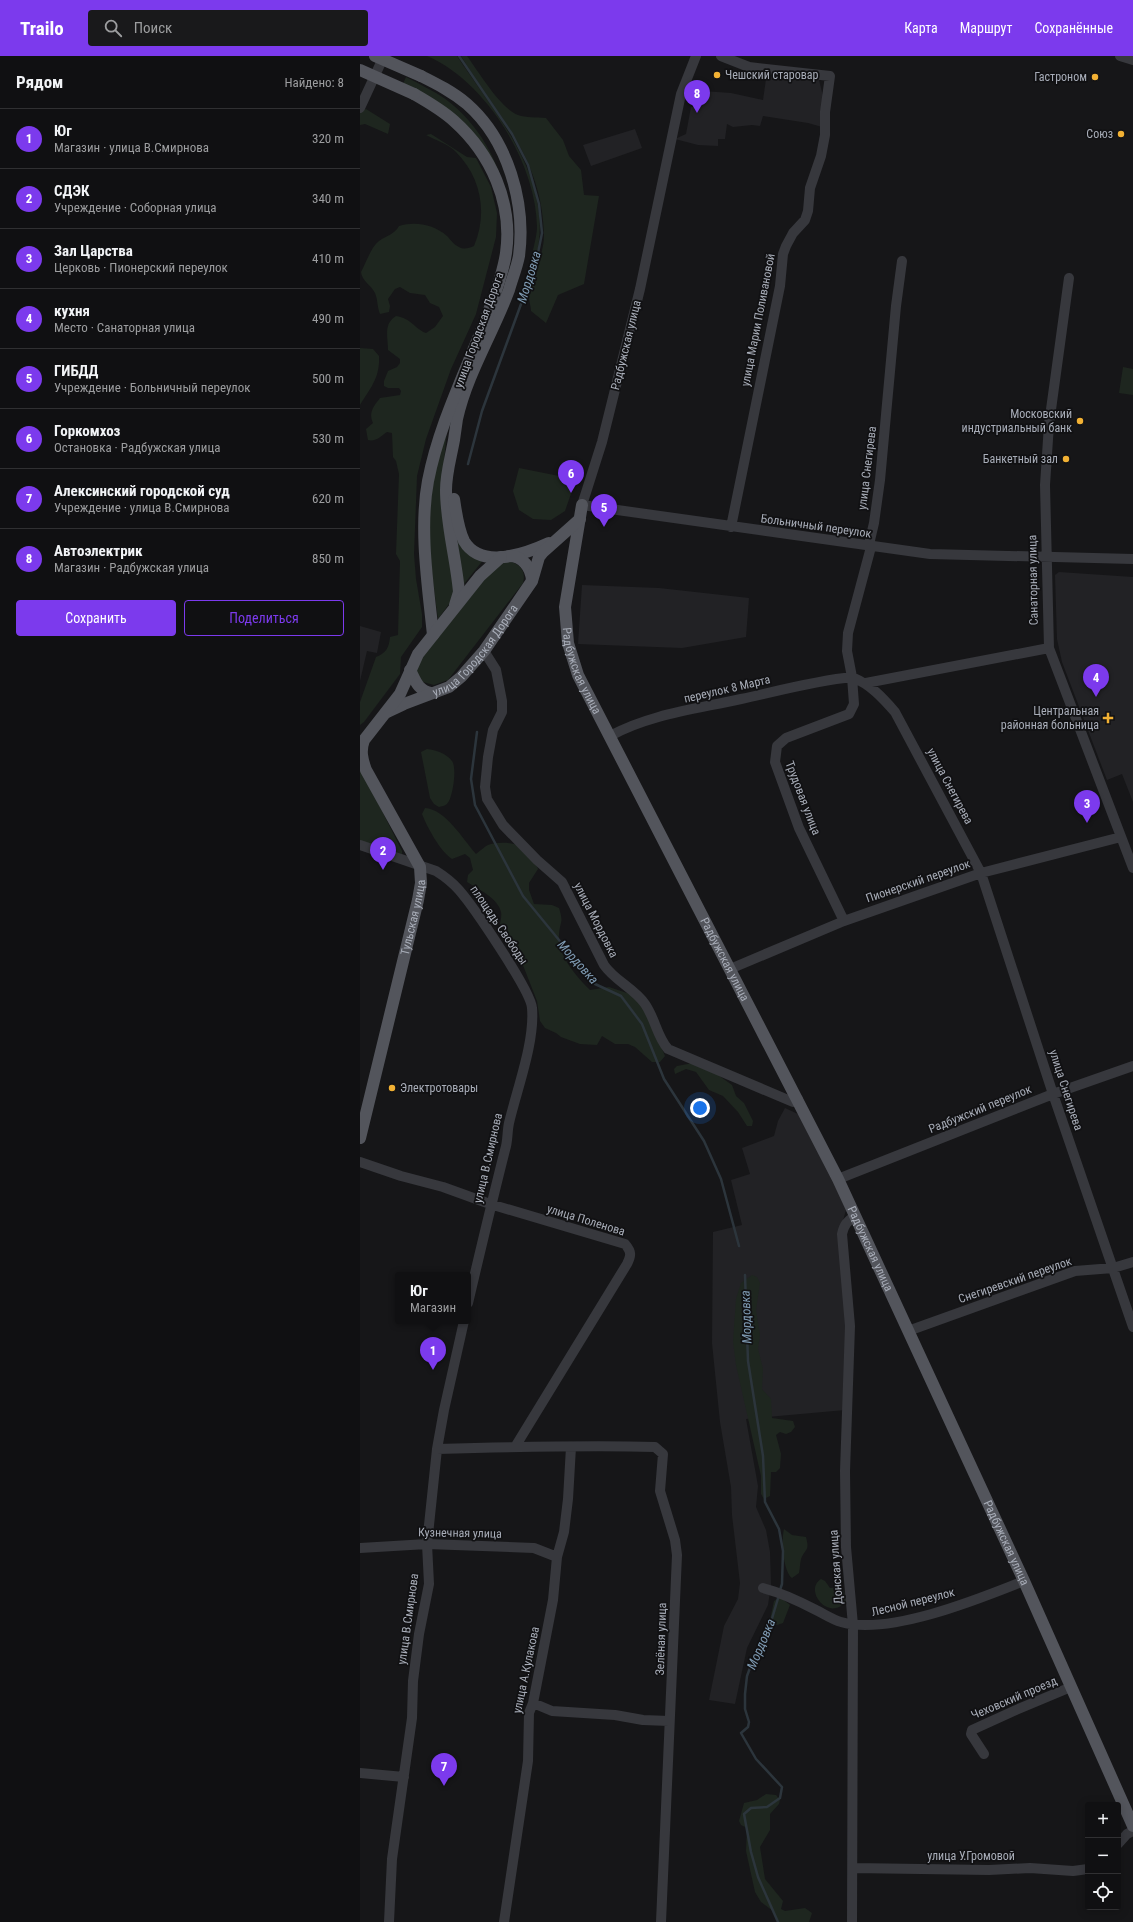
<!DOCTYPE html>
<html lang="ru">
<head>
<meta charset="utf-8">
<style>
  :root { --surface:#101012; --page:#19191b; --text:#f1f3f6; --muted:#9c9d9f; --line:#303032; --accent:#7c3aed }
  body { margin:0; font-family:"Roboto Condensed",sans-serif; background:var(--page); color:var(--text) }
  .controls { position:absolute; right:12px; bottom:12px; display:grid; overflow:hidden; border-radius:4px; box-shadow:0 2px 10px #0003 }
  .controls button { width:36px; height:36px; display:grid; place-items:center; padding:0; border:0; border-bottom:1px solid var(--line); background:var(--surface); color:var(--text); font:20px sans-serif }
  .you { position:absolute; left:340px; top:1052px; width:14px; height:14px; margin:-10px; border:3px solid #fff; border-radius:50%; background:#1a73e8; box-shadow:0 0 0 6px #1a73e833 }
  .badge { display:grid; place-items:center; width:26px; height:26px; border-radius:50%; background:var(--accent); color:#fff; font-size:13px; font-weight:700 }
  .pin { position:absolute; translate:-50% -33px; filter:drop-shadow(0 1px 2px #0008) }
  .pin::after { content:''; position:absolute; top:21px; width:14px; height:12px; background:inherit; clip-path:polygon(0 0,100% 0,50% 100%) }
  .popup { position:absolute; left:35px; top:1216px; width:76px; height:52px; box-sizing:border-box; display:grid; place-content:center; border-radius:4px; background:var(--surface); filter:drop-shadow(0 1px 3px #0005); font-size:13px; white-space:nowrap; color:var(--muted) }
  .popup b { font-size:15px; color:var(--text) }
  .popup::after { content:''; position:absolute; left:50%; top:100%; margin-left:-8px; border:8px solid transparent; border-top-color:var(--surface) }
  .list { margin:0; padding:0; list-style:none }
  h2 { display:flex; justify-content:space-between; align-items:center; height:52px; margin:0; padding:0 16px; font-size:17px }
  h2 small { font-size:13px; font-weight:400; color:var(--muted) }
  .list li { display:grid; grid-template-columns:26px 1fr auto; gap:12px; align-items:center; box-sizing:border-box; height:60px; padding:0 16px; border-top:1px solid var(--line) }
  .list b { display:block; font-size:15px; white-space:nowrap }
  .list p { margin:0; font-size:13px; white-space:nowrap; color:var(--muted) }
  .list em { font-size:13px; font-style:normal; color:var(--muted) }
  .actions { display:flex; gap:8px; padding:12px 16px }
  .actions a { flex:1; padding:9px 0; border:1px solid var(--accent); border-radius:4px; text-align:center; font-size:14px; color:var(--accent) }
  .actions .main { background:var(--accent); color:#fff }
  .icon { flex:none; width:22px; height:22px; fill:none; stroke:currentColor; stroke-width:2; stroke-linecap:round; stroke-linejoin:round }
  .map { position:relative; flex:none; width:773px; height:1866px; overflow:hidden }
  header { display:flex; align-items:center; gap:24px; box-sizing:border-box; height:56px; padding:0 20px; background:var(--accent); color:#fff }
  header strong { font-size:19px }
  nav { display:flex; gap:22px; margin-inline-start:auto; font-size:14px }
  .search { width:280px; height:36px; background:var(--page); display:flex; align-items:center; gap:10px; box-sizing:border-box; padding:0 14px; border-radius:4px; color:var(--muted); font-size:15px }
  main { display:flex }
  aside { flex:1; background:var(--surface) }
  .map>svg:first-child { display:block }
  .built { fill:#222225 }
  .green { fill:#1e261f }
  .lines { fill:none; stroke-linecap:round; stroke-linejoin:round }
  .stream { stroke:#2c353c; stroke-width:2.5 }
  .minor { stroke:#37383d; stroke-width:10 }
  .major { stroke:#53555c; stroke-width:12 }
  .major-bridge { stroke:#53555c; stroke-width:12 }
  .poi-dot { fill:#f2b134; stroke:#111113; stroke-width:1.5 }
  .labels { text-anchor:middle; dominant-baseline:central; stroke-width:3.5; stroke-linejoin:round; paint-order:stroke }
  .poi-label { font-size:12px; fill:#a8adb8; stroke:#111113; text-anchor:end }
  .street-label { font-size:12px; fill:#a8adb8; stroke:#111113 }
  .water-label { font-size:13px; font-style:italic; fill:#7f9bb3; stroke:#111113 }
</style>
</head>
<body>
<header>
<strong>Trailo</strong>
<div class="search"><svg class="icon" aria-label="search" viewBox="0 0 24 24"><circle cx="10" cy="10" r="6"/><path d="M15 15l6 6"/></svg>Поиск</div>
<nav><a>Карта</a><a>Маршрут</a><a>Сохранённые</a></nav>
</header>
<main>
<aside>
<h2>Рядом<small>Найдено: 8</small></h2>
<ul class="list">
<li><span class="badge">1</span><div><b>Юг</b><p>Магазин · улица В.Смирнова</p></div><em>320 m</em></li>
<li><span class="badge">2</span><div><b>СДЭК</b><p>Учреждение · Соборная улица</p></div><em>340 m</em></li>
<li><span class="badge">3</span><div><b>Зал Царства</b><p>Церковь · Пионерский переулок</p></div><em>410 m</em></li>
<li><span class="badge">4</span><div><b>кухня</b><p>Место · Санаторная улица</p></div><em>490 m</em></li>
<li><span class="badge">5</span><div><b>ГИБДД</b><p>Учреждение · Больничный переулок</p></div><em>500 m</em></li>
<li><span class="badge">6</span><div><b>Горкомхоз</b><p>Остановка · Радбужская улица</p></div><em>530 m</em></li>
<li><span class="badge">7</span><div><b>Алексинский городской суд</b><p>Учреждение · улица В.Смирнова</p></div><em>620 m</em></li>
<li><span class="badge">8</span><div><b>Автоэлектрик</b><p>Магазин · Радбужская улица</p></div><em>850 m</em></li>
</ul>
<div class="actions"><a class="main">Сохранить</a><a>Поделиться</a></div>
</aside>
<div class="map">
<svg width="773" height="1866" viewBox="0 0 773 1866">
  <rect width="100%" height="100%" fill="#161618"/>
  <path class="built" d="M407,16L459,24L463,40L462,71L448,67L403,60L400,70L392,69L373,71L367,68L365,83H358V90L338,89L315,83L326,78L331,51H336L339,40L343,35L371,37L403,44Z
    M275,73L282,92L231,110L223,89Z
    M699,516L773,521V746L762,718L747,724L702,606L697,583L695,519Z
    M222,529L299,532L389,542L386,581L322,592L218,588Z
    M0,570L21,576L17,597L7,595L0,625Z
    M425,1052L440,1059L462,1100L486,1154L482,1168L486,1242L485,1354L386,1363L398,1430L396,1451L406,1474L410,1496L411,1529L408,1549L387,1592L375,1648L349,1644L364,1570L378,1543L380,1527L372,1459L371,1431L360,1366L352,1287L353,1176L382,1169L371,1124L390,1118L382,1092L414,1080L418,1065Z"/>
  <path class="green" d="M67,0H97C136,59 193,121 177,198C174,209 171,223 165,233C163,226 177,186 177,171C176,107 126,25 67,0Z
    M101,0H107C118,15 141,53 158,59C166,62 177,61 186,62L203,84L209,100L221,114L224,139L239,140L224,228L198,239L186,267L171,255C171,250 168,243 169,237C172,217 184,200 184,179C182,101 138,61 101,0Z
    M46,21C59,28 72,34 84,42C120,68 138,105 149,146L128,98L43,28Z
    M6,53L30,68L28,78L5,68L0,69V56Z
    M71,78L107,101L116,102L131,131L137,157L136,181L116,258L91,313L66,383L57,420L54,498L56,523L62,558V571L41,601L40,618L4,666L0,669V646L16,601C26,597 29,592 30,581L38,579L40,505L36,498L39,418L36,405L33,401L32,377L27,376C21,380 16,386 8,384L6,373L13,367C8,356 14,350 20,342L40,339L41,335L39,332H28L24,330V325L28,315L37,311L40,307V303L28,294C28,281 23,268 36,260C51,262 55,273 66,277L75,271L83,260L79,251L70,247L65,239L50,237L40,231L35,233L28,243L30,250L29,256L20,258C17,251 18,244 15,237C11,229 2,225 1,216C6,207 11,191 19,185C27,179 34,179 39,170C56,165 74,169 87,180C91,184 94,189 99,191C104,194 109,192 114,190C128,157 121,121 96,96C89,88 75,84 66,79Z
    M0,292L13,293L19,300C20,322 11,331 0,349Z
    M763,311L773,313V339L759,337Z
    M87,374L82,427L95,527L92,544L78,563C72,517 65,471 72,425C75,408 82,391 87,374Z
    M159,412L214,423L213,432L205,455L191,464L173,463L159,454L153,435Z
    M95,480L124,503L104,528Z
    M144,505C157,505 167,513 163,527L88,624L74,629L63,626L57,616V608L136,509Z
    M67,693C76,694 86,697 92,705C97,712 93,737 89,745C87,749 84,750 79,751L74,748L70,742L61,696Z
    M0,711L42,795V798L0,787Z
    M65,752C85,753 103,783 116,798C120,795 124,791 128,789C136,786 152,786 159,790C167,793 176,806 178,813L169,827V834L174,848L192,849L199,852C204,868 200,864 199,879C197,899 217,921 230,934L249,931L270,938L285,952L305,1000L300,1006H292L275,991L268,988H255L242,980L237,989L220,988L201,981L196,977L185,972L180,965L177,945L157,894L139,872C140,867 142,861 141,856C138,842 118,833 107,826L108,819L113,814L110,802L105,798L92,803C80,795 67,771 62,758Z
    M333,1007L354,1016L372,1029L376,1040L384,1047L393,1065L392,1070H387L378,1056L363,1040L349,1034L336,1016L326,1013L315,1018L314,1013L317,1010Z
    M392,1219L397,1221L400,1227L396,1254L400,1279L398,1293L403,1313L402,1333L411,1343L412,1362L433,1365L435,1371L431,1376L426,1378L420,1376L416,1379L421,1398L420,1412L416,1416H411L410,1440L404,1443L401,1438V1420L376,1309L373,1285L376,1243L381,1227Z
    M424,1473L432,1479L446,1481C450,1496 445,1492 441,1503C440,1507 440,1512 439,1517L432,1522C423,1515 421,1484 424,1473Z
    M461,1523L465,1525L470,1532C482,1530 485,1533 486,1545C469,1567 443,1534 461,1523Z
    M420,1541L430,1549L423,1567L417,1569L410,1564L414,1545Z
    M406,1738L416,1739L420,1744L419,1748L410,1758V1774L400,1791L405,1823L423,1845L421,1853L425,1855L445,1852L452,1857L449,1866H419L413,1855L401,1846L395,1836L386,1795L387,1772L381,1769L379,1765L384,1747L397,1744Z"/>
  <g class="lines">
    <path class="stream" d="M99,0L152,78L168,109L179,148L182,177L176,207L122,355L108,408
      M117,676L111,723L115,749L163,840L235,928L261,940L282,968L304,1023L344,1085L361,1123L379,1190
      M385,1219L388,1305L403,1400L405,1446L419,1473L423,1495L422,1528L420,1534
      M418,1866L398,1821L391,1796L384,1758L391,1752L407,1751L420,1742L422,1731L396,1703L381,1677L388,1671L389,1666L385,1653V1638L387,1620L397,1593L408,1576L419,1539"/>
    <path class="minor" d="M336,0L321,38L280,233L242,386L222,449L570,498L773,503
      M361,0L389,11L470,20L465,56V79L461,100L450,132L448,155L445,164L433,177L426,190L423,198L420,230L371,471
      M760,0L773,4
      M0,52L24,0
      M542,205L536,250L520,424L514,467L510,484L511,491L488,577L487,595L492,621C511,629 522,641 535,656L621,817L693,1038L773,1271
      M709,222L689,368L685,429L689,592L773,812
      M124,595L136,614L142,645V656L133,674L128,701L125,731L127,743L143,769L177,804L202,826L244,909C255,925 274,932 285,948C295,962 297,981 308,993L433,1046L438,1043
      M506,627L689,592
      M250,680C290,658 337,653 381,643C418,635 454,625 492,621L494,648L489,658L426,682L417,690L415,706L439,772L484,865
      M0,789L76,815C84,820 92,826 99,834C113,850 171,935 172,952C175,986 157,1033 149,1067C147,1076 148,1085 145,1094C132,1145 120,1196 108,1247
      M370,913L484,865L621,817L761,781
      M0,1106L41,1120L83,1131L130,1148L265,1188C272,1196 271,1200 267,1208L155,1391
      M478,1123L693,1038L773,1010
      M548,1275L715,1215L753,1212L773,1206
      M77,1393C150,1391 223,1389 295,1391L303,1398L300,1435L315,1484L317,1499L301,1866
      M0,1492L67,1488L174,1492L197,1501
      M403,1532C422,1537 439,1545 456,1554C464,1558 473,1564 481,1566C528,1580 619,1543 664,1525
      M173,1647L192,1655L255,1659L283,1664L309,1665
      M624,1698L611,1678L612,1674L656,1654L711,1631
      M0,1717L44,1721
      M758,1788L767,1778L773,1775
      M493,1812L629,1814L670,1812L713,1815L728,1813
      M29,1866L32,1803L52,1662L53,1625L59,1578L69,1528L67,1488L77,1393L84,1354L104,1265
      M144,1866L168,1705L169,1657L173,1647L193,1544L197,1501L204,1476L208,1443L211,1391
      M492,1866L493,1569L486,1491L485,1415L490,1270L482,1178C484,1169 487,1165 495,1160"/>
    <g class="major">
      <path d="M61,20C77,28 93,36 107,48C148,84 166,147 159,200C157,211 152,223 149,234C133,277 107,318 97,363C96,370 95,377 94,384C91,401 86,417 86,434C86,468 96,502 99,536L95,549"/>
      <path d="M54,38C68,46 82,54 94,65C131,98 153,147 146,197C143,219 134,240 127,260C106,315 79,368 68,425C59,473 68,530 73,579"/>
      <path d="M94,443C96,456 98,473 104,485C121,514 165,498 189,487"/>
      <path id="s1" d="M222,449L205,551L208,587L218,619L478,1123L664,1525L773,1770"/>
      <path d="M149,500C163,500 171,512 172,524"/>
      <path d="M50,614C56,626 58,634 71,637"/>
      <path id="s2" d="M27,656L44,648L89,631L101,621L124,595L172,525L179,501L183,496L220,463"/>
      <path id="s3" d="M0,1082L58,844L61,827L60,811L6,714C2,703 0,695 4,684L40,638L58,598L120,520L141,501"/>
    </g>
    <path class="major-bridge" d="M15,0L61,20
      M0,14L54,38"/>
  </g>
  <g class="poi-dot">
    <circle cx="357" cy="19" r="4"/>
    <circle cx="735" cy="21" r="4"/>
    <circle cx="761" cy="78" r="4"/>
    <circle cx="720" cy="365" r="4"/>
    <circle cx="706" cy="403" r="4"/>
    <path d="M746 656h4v4h4v4h-4v4h-4v-4h-4v-4h4z"/>
    <circle cx="32" cy="1032" r="4"/>
  </g>
  <g class="labels">
    <g class="poi-label">
      <text x="365" y="19" text-anchor="start">Чешский старовар</text>
      <text x="727" y="21">Гастроном</text>
      <text x="753" y="78">Союз</text>
      <text x="712" y="358">Московский<tspan x="712" dy="14">индустриальный банк</tspan></text>
      <text x="698" y="403">Банкетный зал</text>
      <text x="739" y="655">Центральная<tspan x="739" dy="14">районная больница</tspan></text>
      <text x="40" y="1032" text-anchor="start">Электротовары</text>
    </g>
    <g class="street-label">
      <text transform="translate(398 264) rotate(-79)">улица Марии Поливановой</text>
      <text transform="translate(119 274) rotate(-70)">улица Городская Дорога</text>
      <text transform="translate(266 289) rotate(-76)">Радбужская улица</text>
      <text transform="translate(507 412) rotate(-83)">улица Снегирева</text>
      <text transform="translate(456 470) rotate(8)">Больничный переулок</text>
      <text transform="translate(673 524) rotate(-91)">Санаторная улица</text>
      <text stroke="none"><textPath href="#s2" startOffset="111">улица Городская Дорога</textPath></text>
      <text stroke="none"><textPath href="#s1" startOffset="170">Радбужская улица</textPath></text>
      <text transform="translate(367 633) rotate(-13)">переулок 8 Марта</text>
      <text transform="translate(590 730) rotate(62)">улица Снегирева</text>
      <text transform="translate(443 742) rotate(69)">Трудовая улица</text>
      <text transform="translate(558 825) rotate(-19)">Пионерский переулок</text>
      <text stroke="none"><textPath href="#s3" startOffset="227">Тульская улица</textPath></text>
      <text transform="translate(236 864) rotate(63)">улица Мордовка</text>
      <text transform="translate(139 869) rotate(56)">площадь Свободы</text>
      <text stroke="none"><textPath href="#s1" startOffset="493">Радбужская улица</textPath></text>
      <text transform="translate(706 1034) rotate(72)">улица Снегирева</text>
      <text transform="translate(620 1053) rotate(-22)">Радбужский переулок</text>
      <text transform="translate(128 1102) rotate(-77)">улица В.Смирнова</text>
      <text transform="translate(226 1164) rotate(17)">улица Поленова</text>
      <text stroke="none"><textPath href="#s1" startOffset="817">Радбужская улица</textPath></text>
      <text transform="translate(655 1224) rotate(-19)">Снегиревский переулок</text>
      <text transform="translate(100 1477) rotate(1)">Кузнечная улица</text>
      <text stroke="none"><textPath href="#s1" startOffset="1141">Радбужская улица</textPath></text>
      <text transform="translate(476 1511) rotate(-94)">Донская улица</text>
      <text transform="translate(553 1546) rotate(-14)">Лесной переулок</text>
      <text transform="translate(48 1563) rotate(-82)">улица В.Смирнова</text>
      <text transform="translate(301 1583) rotate(-88)">Зелёная улица</text>
      <text transform="translate(166 1614) rotate(-78)">улица А.Кулакова</text>
      <text transform="translate(654 1642) rotate(-23)">Чеховский проезд</text>
      <text x="611" y="1800">улица У.Громовой</text>
    </g>
    <g class="water-label">
      <text transform="translate(169 221) rotate(-73)">Мордовка</text>
      <text transform="translate(218 906) rotate(48)">Мордовка</text>
      <text transform="translate(386 1261) rotate(-92)">Мордовка</text>
      <text transform="translate(401 1588) rotate(-67)">Мордовка</text>
    </g>
  </g>
</svg>
<div class="controls">
<button>+</button>
<button>−</button>
<button><svg class="icon" aria-label="locate" viewBox="0 0 24 24"><circle cx="12" cy="12" r="6"/><path d="M12 2v4M12 18v4M2 12h4M18 12h4"/></svg></button>
</div>
<div class="you"></div>
<div class="pin badge" style="left:73px;top:1314px">1</div>
<div class="popup"><b>Юг</b>Магазин</div>
<div class="pin badge" style="left:23px;top:814px">2</div>
<div class="pin badge" style="left:727px;top:767px">3</div>
<div class="pin badge" style="left:736px;top:641px">4</div>
<div class="pin badge" style="left:244px;top:471px">5</div>
<div class="pin badge" style="left:211px;top:437px">6</div>
<div class="pin badge" style="left:84px;top:1730px">7</div>
<div class="pin badge" style="left:337px;top:57px">8</div>
</div>
</main>
</body>
</html>
